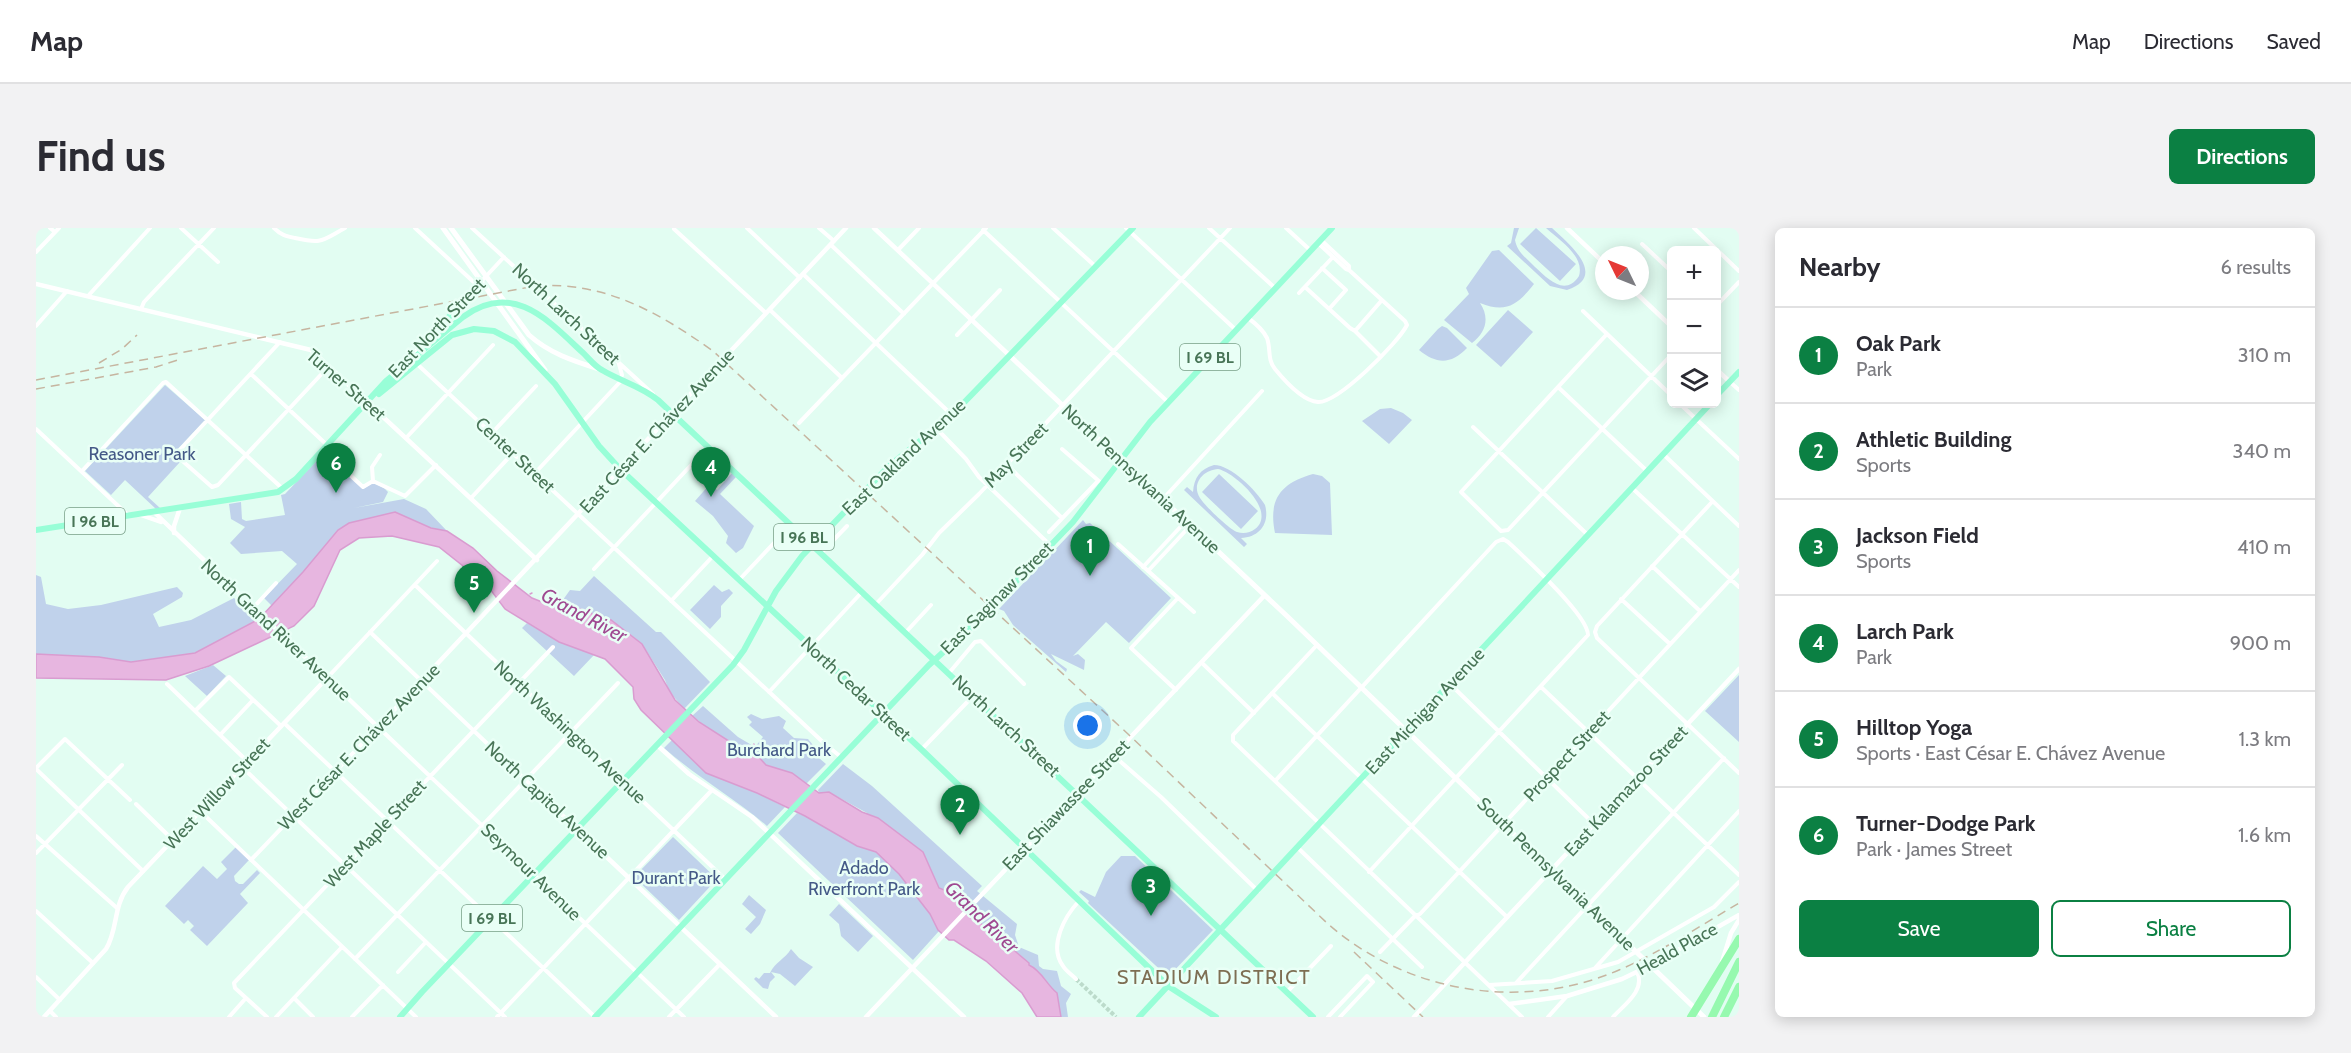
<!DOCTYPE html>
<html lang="en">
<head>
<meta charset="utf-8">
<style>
  :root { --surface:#fff; --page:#f2f2f3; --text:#2b2b33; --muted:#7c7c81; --line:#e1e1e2; --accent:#0b8043 }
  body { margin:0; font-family:Cabin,sans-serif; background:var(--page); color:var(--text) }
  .controls { position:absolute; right:18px; top:18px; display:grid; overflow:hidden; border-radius:9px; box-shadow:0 3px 15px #0003 }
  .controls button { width:54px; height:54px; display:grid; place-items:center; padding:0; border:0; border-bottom:2px solid var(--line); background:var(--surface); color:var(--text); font:30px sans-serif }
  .compass { position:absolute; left:1559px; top:18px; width:54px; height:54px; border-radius:50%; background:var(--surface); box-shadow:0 3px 15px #0003; rotate:313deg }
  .you { position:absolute; left:1052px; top:498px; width:21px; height:21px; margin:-15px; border:4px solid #fff; border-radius:50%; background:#1a73e8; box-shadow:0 0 0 9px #1a73e833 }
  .badge { display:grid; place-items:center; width:39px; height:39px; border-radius:50%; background:var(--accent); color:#fff; font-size:20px; font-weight:700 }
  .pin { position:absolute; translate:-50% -50px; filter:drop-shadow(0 2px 3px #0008) }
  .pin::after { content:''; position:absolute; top:32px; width:21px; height:18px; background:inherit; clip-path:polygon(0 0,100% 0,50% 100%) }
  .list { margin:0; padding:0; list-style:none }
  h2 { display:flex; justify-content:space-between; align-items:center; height:78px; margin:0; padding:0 24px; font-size:26px }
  h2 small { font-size:20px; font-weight:400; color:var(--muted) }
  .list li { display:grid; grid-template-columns:39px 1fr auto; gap:18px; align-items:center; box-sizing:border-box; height:96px; padding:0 24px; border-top:2px solid var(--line) }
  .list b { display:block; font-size:22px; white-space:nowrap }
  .list p { margin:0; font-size:20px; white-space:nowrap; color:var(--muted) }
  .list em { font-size:20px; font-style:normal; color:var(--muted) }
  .actions { display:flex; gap:12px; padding:18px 24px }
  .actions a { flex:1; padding:14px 0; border:2px solid var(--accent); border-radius:9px; text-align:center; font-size:21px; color:var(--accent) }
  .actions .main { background:var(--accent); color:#fff }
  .icon { flex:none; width:33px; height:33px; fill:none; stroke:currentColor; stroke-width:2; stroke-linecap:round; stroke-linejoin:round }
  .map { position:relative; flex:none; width:1703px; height:789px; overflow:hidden; border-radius:9px }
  header { display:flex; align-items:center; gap:36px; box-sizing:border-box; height:84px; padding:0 30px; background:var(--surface); border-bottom:2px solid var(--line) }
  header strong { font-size:28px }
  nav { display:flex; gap:33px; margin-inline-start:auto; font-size:21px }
  .intro { display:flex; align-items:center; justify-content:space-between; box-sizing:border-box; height:144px; padding:0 36px }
  h1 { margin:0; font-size:42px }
  .button { padding:15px 27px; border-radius:9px; background:var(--accent); color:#fff; font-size:21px; font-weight:700 }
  main { display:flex; gap:36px; padding:0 36px }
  aside { flex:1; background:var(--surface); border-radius:9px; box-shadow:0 3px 15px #0003 }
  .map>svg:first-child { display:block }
  .green { fill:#c0d2eb; fill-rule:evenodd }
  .water { fill:#e7b6e0; stroke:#d99cd0; stroke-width:1.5 }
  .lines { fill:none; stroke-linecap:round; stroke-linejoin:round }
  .stream { stroke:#d99cd0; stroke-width:1.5 }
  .minor-tunnel { stroke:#bcdbcb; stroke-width:4; stroke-dasharray:4 2; stroke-linecap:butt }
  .minor { stroke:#fff; stroke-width:4 }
  .tertiary { stroke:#fff; stroke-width:4.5 }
  .secondary { stroke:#fff; stroke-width:5 }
  .primary { stroke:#98fed7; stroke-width:6 }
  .motorway { stroke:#96f9af; stroke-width:8 }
  .rail { stroke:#c6b5a0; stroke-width:1.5; stroke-dasharray:9 6; stroke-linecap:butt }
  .labels { text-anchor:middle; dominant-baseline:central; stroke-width:5; stroke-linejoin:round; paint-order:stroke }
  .shield { fill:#e9fff6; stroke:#789e87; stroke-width:1.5 }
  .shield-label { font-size:16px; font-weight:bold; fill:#487557 }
  .street-label { font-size:18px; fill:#487557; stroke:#e9fff6 }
  .park-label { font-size:18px; fill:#445987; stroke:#e9fff6 }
  .water-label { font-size:20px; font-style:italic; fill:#9f4991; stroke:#e9fff6 }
  .neighbourhood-label { font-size:20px; letter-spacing:1.5px; fill:#7e6f53; stroke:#e9fff6 }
</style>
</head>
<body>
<header>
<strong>Map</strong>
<nav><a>Map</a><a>Directions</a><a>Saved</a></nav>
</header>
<div class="intro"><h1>Find us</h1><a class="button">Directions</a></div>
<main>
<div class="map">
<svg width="1703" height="789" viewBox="0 0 1703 789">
  <rect width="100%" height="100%" fill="#e2fdf2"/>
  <path class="green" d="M1478,0H1483L1479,12C1481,24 1491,31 1499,39C1512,51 1529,69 1543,48C1549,28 1523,12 1510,0H1516C1532,15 1573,48 1531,62L1514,58L1471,18L1475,15Z
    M1500,0L1540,36L1524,53L1484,16Z
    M1463,22L1498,56C1482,76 1471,86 1444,75C1454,90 1450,104 1436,115L1408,92L1433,66L1430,60L1456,23Z
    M1472,82L1497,104L1465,139L1440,117Z
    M1406,98L1411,100L1431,120C1415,137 1400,136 1383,122L1402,101Z
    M129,157L169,192L137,226L144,234L112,269L124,280L120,281L89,252L75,267L49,243Z
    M1355,180L1367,185L1376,192L1353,216L1326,193L1344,181Z
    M288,225L327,261L337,255L348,260L352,264L347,274L318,280L368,271L390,281L411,303L395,300L359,284L302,302L296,312L236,378L228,370L261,336L246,323L205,326L194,315L209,299L195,291L193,276L205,274L206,291L210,293L249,287L245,267L249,266Z
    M1178,237C1195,237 1220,262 1229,277C1234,295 1224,309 1205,310L1211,316L1208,319L1148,262L1151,259L1157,264C1158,250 1164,241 1178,237ZM1182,241C1198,244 1242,283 1219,301C1214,305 1207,306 1201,304C1193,301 1169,278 1164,270C1155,256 1167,242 1182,241Z
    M696,245L700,249L684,266L718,298L707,320L700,325L690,315L692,308L677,288L659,273L674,256L681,262Z
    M1183,246L1222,283L1205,301L1166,264Z
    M1277,246L1286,248L1294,255L1296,307L1239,305C1232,271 1245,255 1277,246Z
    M1047,292L1050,296L1054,295L1135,370L1093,415L1070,394L1037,428L1042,426L1049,432L1048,442L1015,426L1020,433L1031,441L1030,444L977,397L968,383L963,381Z
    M0,347L5,349L10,376L32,381L65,377L141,359L147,365L146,369L117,386L123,399L155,392L198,370L223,391L159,425L95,434L63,429L0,426Z
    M558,348L620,404H625L674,454L648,481L633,463L629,452L606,416L589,402L561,391L555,384L524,376L534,362L544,363Z
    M678,357L686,364L693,361L697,365L685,378V389L674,401L654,382Z
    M491,395L523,414L558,427L538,448L486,400Z
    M177,437L190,448L171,468L149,448Z
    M1703,447V514L1669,483Z
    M667,478L702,509L719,519L727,509L713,497L716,494L711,489L715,486L726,491L743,488L750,493L747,500L758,510L772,511L786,528L783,530L790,536L770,556L730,537L719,525L680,506L656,488Z
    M636,512L670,545L721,565L749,579L731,598C698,570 661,549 628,520Z
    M807,536L836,558L946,658L941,663L981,696L979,707L983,719L1002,727L1003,738L1007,741L1021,743L1025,758L1035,766L1030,775L1032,789H1025L1021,765C1010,755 1006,743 993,737V735L980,724L969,712L938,691L913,664L903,660L887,624L842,590L838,588L840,624L863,646L894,685L903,703L877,732L742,605L761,585L769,588L831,585L793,564L783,565L782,562Z
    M637,609L681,651L643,692L598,649Z
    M200,619L213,632L198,648L199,653L203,656H207L221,642L224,645L204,666L212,675L171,718L154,702L158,698L152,692L148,696L129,678L167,638L181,651L191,641L185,634Z
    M1085,628H1099L1177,702L1132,749L1052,675L1053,673L1043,664L1045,662L1059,669L1070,644Z
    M713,667L730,682L724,696L715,706L709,701L720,689L706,676Z
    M803,676L837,708L822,724L805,708L803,696L793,687Z
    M755,721L763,730L777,739L759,758L744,746L735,744L739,749L734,754L732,761L727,760L718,751L720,749L723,751L728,745H734C739,734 749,731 755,721Z"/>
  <path class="water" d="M359,284L395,300L411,303L437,320L461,343L496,370L511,376L518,374L555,384L557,388L563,392L567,389L575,392L606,416L639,472L663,494L699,517L719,525L730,537L756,545L783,565L793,564L826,584L842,590L887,624L903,660L913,664L938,691L969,712L980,724L993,735V737C1006,743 1010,756 1021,765L1025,789H1001L986,765L950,733L918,712H913L902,702L894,686L863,646L840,624L821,618L769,588L721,565L670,545L605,482L598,471L597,459L569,431L523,414L469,381L451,357L403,319L356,308L323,310L304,322L278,378L258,398L173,438L130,452L0,450V426L63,429L95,434L159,425L223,391L267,344L302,302L313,295Z"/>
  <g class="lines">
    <path class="stream" d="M494,366L496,365
      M716,519L718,516"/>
    <path class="minor-tunnel" d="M1040,751L1080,789"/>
    <path class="minor" d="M14,0L19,4
      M145,0L182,34
      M238,0C245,7 250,8 259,10C287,16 285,13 309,0
      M379,0L442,58
      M436,0L617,166
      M711,0L764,50
      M783,0L798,13
      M1017,0L1059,38
      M1090,0L1200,102
      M1173,0L1239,60
      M1250,0L1274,22
      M1658,0L1703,43
      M638,1L730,85
      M947,2L1132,174
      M1282,15L1310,41L1313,42V38L1285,12
      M1606,16L1636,44
      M795,17L868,86
      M862,22L883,0
      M0,24L23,0
      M1286,40L1310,62L1293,81
      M767,46L916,187
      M1269,59L1314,100L1319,103L1344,128
      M1263,65L1297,29
      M52,68L114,0
      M1680,78L1703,54
      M105,81L108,74L178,0
      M734,82L806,150
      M1547,83L1636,168
      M415,86L468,29
      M1212,90C1219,95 1227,102 1231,110C1235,121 1231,131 1239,141C1248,152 1267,173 1282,174C1302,175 1362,115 1371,97L1369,93L1313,42
      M0,98L31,63
      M1319,103L1346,72
      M1571,106L1425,264L1465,303L1472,302L1636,126
      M921,107L964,62
      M244,114L141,225L142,229L176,259L182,257L293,138
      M372,131L405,95
      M381,136L789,516L805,529
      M215,146L291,217
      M1694,154L1703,162
      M1522,159L1611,243
      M1644,176L1703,231
      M763,195L950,0
      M1437,199L1552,307
      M900,200L930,231L943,249L1014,317
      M0,201L93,288
      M456,205L500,158
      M370,210L457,117
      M1026,221L1064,254
      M287,222L327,259L337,253L369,268L400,237
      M1627,226L1703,298
      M971,237L1026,290
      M46,243L127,155L130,154L247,261
      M499,245L584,154L586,147L583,136
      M337,253L336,239L344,227
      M1596,260L1703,359
      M435,270L477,225
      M1127,271L1226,163
      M1676,274L1561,398L1559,404L1561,410L1703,545
      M1013,304L1062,253
      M1082,316L1158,384
      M785,325L811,298
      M1616,338L1664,383
      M1107,339L1149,294
      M558,341L672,219
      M1112,343L1154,298
      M703,352L755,297
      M379,357L689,651
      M1585,371L1634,416
      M635,373L677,328
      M840,376L886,327L903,305L943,266L1194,0
      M217,380L240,355
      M334,404L541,601
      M870,404L895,377
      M1281,417L1197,507V513L1486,789
      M1166,435L1218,485
      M913,445L939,414L945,413L988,456
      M291,450L401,333
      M131,456L211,533
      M1414,456L1558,596
      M1505,459L1703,647
      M1140,462L1095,420L1142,370
      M733,464L826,364
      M1236,465L1471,689
      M159,483L193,449L245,498
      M248,495L559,789
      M184,507L217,472
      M886,521L937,468
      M1078,528L1125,569L1222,663
      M206,539L469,789
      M0,540L29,511L94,572
      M0,541L107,643
      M1239,553L1460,314L1467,311L1472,314C1488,329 1552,387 1552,407L1333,644
      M100,576L137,612
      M164,583L380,789
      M0,608L81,680
      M1262,620L1386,739
      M0,625L86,537
      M215,632L342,499L648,789
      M0,683L57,735
      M1344,724L1379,688L1384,686L1703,342
      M319,731L582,455
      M1559,740L1703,583
      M362,744L390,714
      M0,749L24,772
      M1040,751C1036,747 1030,743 1027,738C1012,718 1029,688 1043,673
      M1480,755L1688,530
      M1453,757L1516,753L1582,734L1678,679L1703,654
      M1251,764L1295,718
      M258,770L277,789
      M14,783L20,789
      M193,789L210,770
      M231,789L199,760L198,755L517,419
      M240,789L306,719
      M316,789L347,757
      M461,789L676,562
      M633,789L684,736
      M1292,789L1331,748L1337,754L1304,789
      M1512,789L1531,768
      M1577,789C1588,777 1610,762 1601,744"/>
    <path class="tertiary" d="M838,0L973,127
      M1531,0L1568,35
      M0,56L275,122L501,332
      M1598,63L1636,99
      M1680,141L1694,154
      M119,285L342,499L810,0
      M105,287L125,294
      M138,305V298L144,280
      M621,517L653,546L716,589L928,789
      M541,601L740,789
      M1686,734L1695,705L1703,692
      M1473,776L1531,768L1586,751L1615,737L1703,687
      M8,789L70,721C82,702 77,678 92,659L291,450
      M830,789L1228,368
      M1378,789L1703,441"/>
    <path class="secondary" d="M407,0L509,142
      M415,0L493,107C513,125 537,133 563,141
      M973,127L1252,389L1668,789"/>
    <path class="primary" d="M397,111L415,86
      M343,166L416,107L438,101L458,103L479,114L519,156L563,218L585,242L886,522L1132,758L1180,789
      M1680,168L1703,144
      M0,302L242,264L260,251L350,153L427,89C476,53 511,91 545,123C552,129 558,138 566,142C584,153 605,158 622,172L1277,789
      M364,789L386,764L697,437L708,422L740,363L766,328L853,238L916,187L1097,0
      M559,789L893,437L945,390L1037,294L1114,194L1296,0
      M1103,789L1674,176"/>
    <path class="motorway" d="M1655,789L1703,711
      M1676,789L1703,734
      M1688,789L1703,759"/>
    <path class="rail" d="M63,135L86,121L101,107
      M0,152L499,58C568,53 622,84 677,123L1092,506L1292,696C1371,765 1486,784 1583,742C1625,724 1664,698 1703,675
      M0,161L120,139L142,132
      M1318,724L1387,789"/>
  </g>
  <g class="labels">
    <g class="shield">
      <rect x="1144" y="116" width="60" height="26" rx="4.5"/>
      <rect x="29" y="280" width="60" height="26" rx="4.5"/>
      <rect x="738" y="296" width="60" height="26" rx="4.5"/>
      <rect x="426" y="677" width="60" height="26" rx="4.5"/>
    </g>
    <g class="shield-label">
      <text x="1174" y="129">I 69 BL</text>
      <text x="59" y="293">I 96 BL</text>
      <text x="768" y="309">I 96 BL</text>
      <text x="456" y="690">I 69 BL</text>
    </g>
    <g class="street-label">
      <text transform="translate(530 86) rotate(43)">North Larch Street</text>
      <text transform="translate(401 100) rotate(-46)">East North Street</text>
      <text transform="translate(310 157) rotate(41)">Turner Street</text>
      <text transform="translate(621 203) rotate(-47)">East César E. Chávez Avenue</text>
      <text transform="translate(479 227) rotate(43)">Center Street</text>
      <text transform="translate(980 227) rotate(-46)">May Street</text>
      <text transform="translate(868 229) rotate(-43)">East Oakland Avenue</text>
      <text transform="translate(1105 251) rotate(43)">North Pennsylvania Avenue</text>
      <text transform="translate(961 370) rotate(-45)">East Saginaw Street</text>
      <text transform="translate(240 402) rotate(43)">North Grand River Avenue</text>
      <text transform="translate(820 461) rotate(43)">North Cedar Street</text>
      <text transform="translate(1389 483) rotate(-47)">East Michigan Avenue</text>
      <text transform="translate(970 498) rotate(43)">North Larch Street</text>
      <text transform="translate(534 504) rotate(43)">North Washington Avenue</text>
      <text transform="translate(323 519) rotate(-46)">West César E. Chávez Avenue</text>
      <text transform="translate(1531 528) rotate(-47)">Prospect Street</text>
      <text transform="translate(1590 563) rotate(-47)">East Kalamazoo Street</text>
      <text transform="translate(181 566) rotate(-47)">West Willow Street</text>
      <text transform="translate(511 572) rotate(43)">North Capitol Avenue</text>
      <text transform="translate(1030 577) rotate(-46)">East Shiawassee Street</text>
      <text transform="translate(339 606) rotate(-47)">West Maple Street</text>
      <text transform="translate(495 644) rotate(44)">Seymour Avenue</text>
      <text transform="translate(1520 646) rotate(44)">South Pennsylvania Avenue</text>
      <text transform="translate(1641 721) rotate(-29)">Heald Place</text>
    </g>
    <g class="park-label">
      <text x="106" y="226">Reasoner Park</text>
      <text x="743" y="522">Burchard Park</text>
      <text x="828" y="640">Adado<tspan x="828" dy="21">Riverfront Park</tspan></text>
      <text x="640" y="650">Durant Park</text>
    </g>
    <g class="water-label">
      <text transform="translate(548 387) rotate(28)">Grand River</text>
      <text transform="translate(946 689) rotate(44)">Grand River</text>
    </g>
    <g class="neighbourhood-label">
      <text x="1178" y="749">STADIUM DISTRICT</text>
    </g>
  </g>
</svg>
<div class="controls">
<button>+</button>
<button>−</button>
<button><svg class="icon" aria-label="layers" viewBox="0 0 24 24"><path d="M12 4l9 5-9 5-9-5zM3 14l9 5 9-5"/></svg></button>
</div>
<svg class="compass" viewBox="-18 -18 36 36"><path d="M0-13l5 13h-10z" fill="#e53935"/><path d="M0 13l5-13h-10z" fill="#7c7c81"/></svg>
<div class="you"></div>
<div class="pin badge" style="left:1054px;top:348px">1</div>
<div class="pin badge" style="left:924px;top:607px">2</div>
<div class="pin badge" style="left:1115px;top:688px">3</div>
<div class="pin badge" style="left:675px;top:269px">4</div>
<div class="pin badge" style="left:438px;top:385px">5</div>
<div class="pin badge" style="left:300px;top:265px">6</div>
</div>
<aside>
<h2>Nearby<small>6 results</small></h2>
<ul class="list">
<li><span class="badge">1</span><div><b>Oak Park</b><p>Park</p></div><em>310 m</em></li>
<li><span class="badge">2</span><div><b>Athletic Building</b><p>Sports</p></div><em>340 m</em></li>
<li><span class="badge">3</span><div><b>Jackson Field</b><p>Sports</p></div><em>410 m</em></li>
<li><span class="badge">4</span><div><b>Larch Park</b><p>Park</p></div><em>900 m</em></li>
<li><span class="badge">5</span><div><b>Hilltop Yoga</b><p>Sports · East César E. Chávez Avenue</p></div><em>1.3 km</em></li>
<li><span class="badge">6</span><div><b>Turner-Dodge Park</b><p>Park · James Street</p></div><em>1.6 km</em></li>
</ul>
<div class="actions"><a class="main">Save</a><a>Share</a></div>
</aside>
</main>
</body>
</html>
